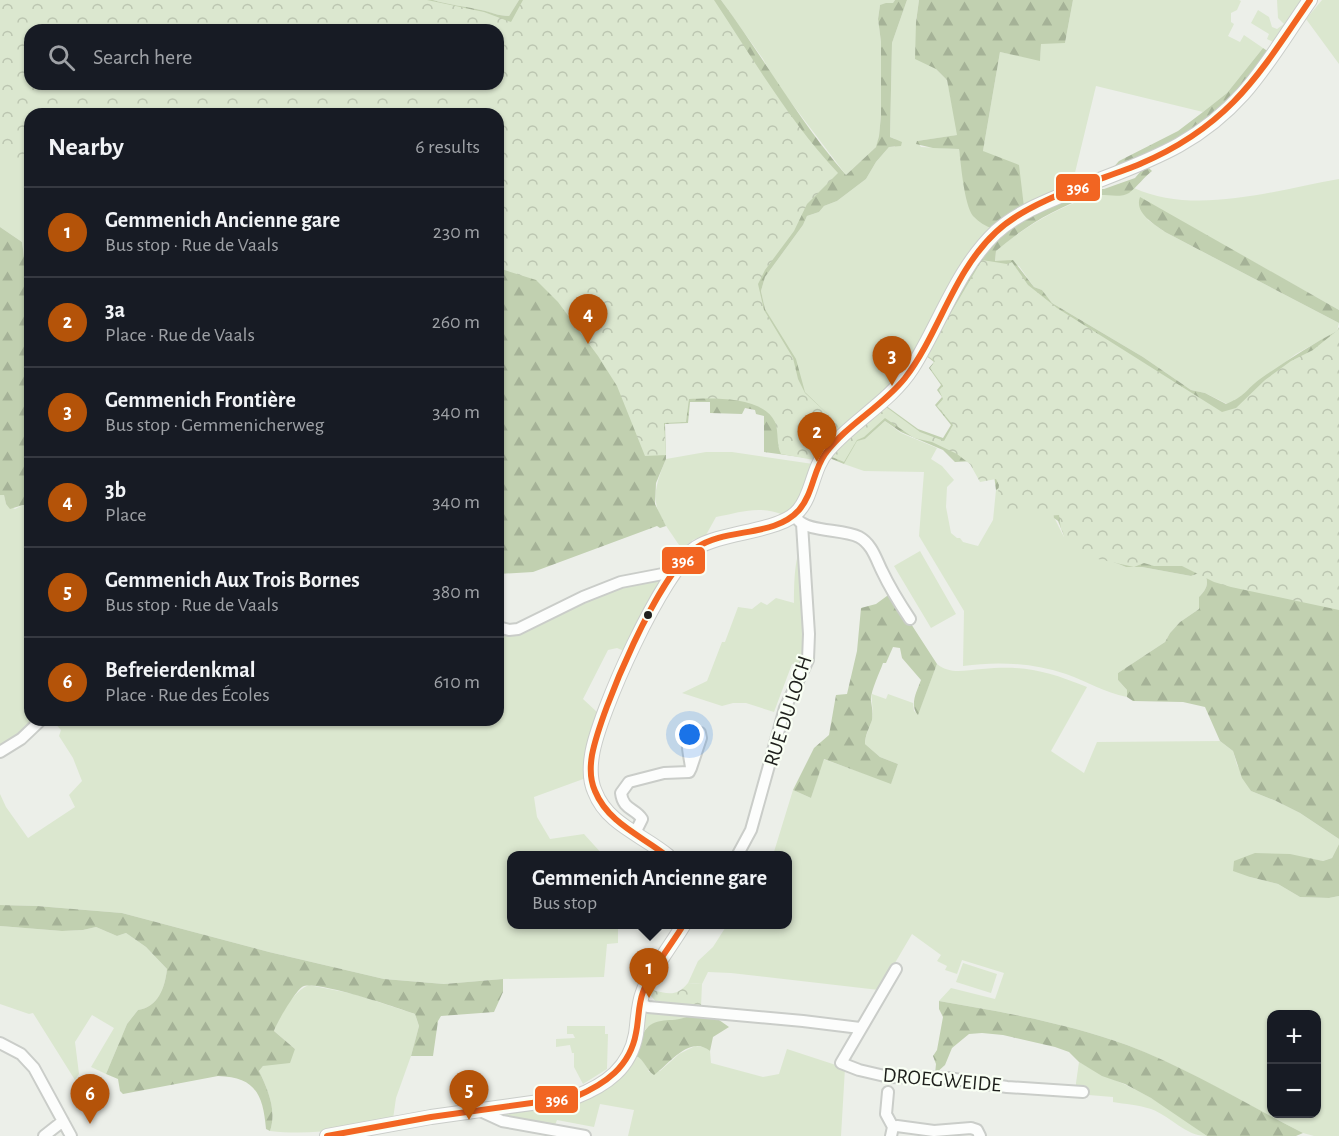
<!DOCTYPE html>
<html lang="en">
<head>
<meta charset="utf-8">
<style>
  :root { --surface:#171b24; --page:#242831; --text:#f1f3f6; --muted:#9ea1a6; --line:#363941; --accent:#b45309 }
  body { margin:0; font-family:"Alegreya Sans",sans-serif; background:var(--page); color:var(--text) }
  .controls { position:absolute; right:18px; bottom:18px; display:grid; overflow:hidden; border-radius:12px; box-shadow:0 2px 4px #0004 }
  .controls button { width:54px; height:54px; display:grid; place-items:center; padding:0; border:0; border-bottom:2px solid var(--line); background:var(--surface); color:var(--text); font:30px sans-serif }
  .you { position:absolute; left:690px; top:735px; width:21px; height:21px; margin:-15px; border:4px solid #fff; border-radius:50%; background:#1a73e8; box-shadow:0 0 0 9px #1a73e833 }
  .badge { display:grid; place-items:center; width:39px; height:39px; border-radius:50%; background:var(--accent); color:#fff; font-size:20px; font-weight:700 }
  .pin { position:absolute; translate:-50% -50px; filter:drop-shadow(0 2px 3px #0008) }
  .pin::after { content:''; position:absolute; top:32px; width:21px; height:18px; background:inherit; clip-path:polygon(0 0,100% 0,50% 100%) }
  .popup { position:absolute; left:507px; top:851px; width:285px; height:78px; box-sizing:border-box; display:grid; place-content:center; border-radius:12px; background:var(--surface); filter:drop-shadow(0 2px 4px #0005); font-size:20px; white-space:nowrap; color:var(--muted) }
  .popup b { font-size:22px; color:var(--text) }
  .popup::after { content:''; position:absolute; left:50%; top:100%; margin-left:-12px; border:12px solid transparent; border-top-color:var(--surface) }
  .list { margin:0; padding:0; list-style:none }
  h2 { display:flex; justify-content:space-between; align-items:center; height:78px; margin:0; padding:0 24px; font-size:26px }
  h2 small { font-size:20px; font-weight:400; color:var(--muted) }
  .list li { display:grid; grid-template-columns:39px 1fr auto; gap:18px; align-items:center; box-sizing:border-box; height:90px; padding:0 24px; border-top:2px solid var(--line) }
  .list b { display:block; font-size:22px; white-space:nowrap }
  .list p { margin:0; font-size:20px; white-space:nowrap; color:var(--muted) }
  .list em { font-size:20px; font-style:normal; color:var(--muted) }
  .icon { flex:none; width:33px; height:33px; fill:none; stroke:currentColor; stroke-width:2; stroke-linecap:round; stroke-linejoin:round }
  .map { position:relative; flex:none; width:1339px; height:1136px; overflow:hidden }
  .search { position:absolute; background:var(--surface); box-shadow:0 2px 4px #0004; left:24px; top:24px; width:480px; height:66px; display:flex; align-items:center; gap:15px; box-sizing:border-box; padding:0 21px; border-radius:18px; color:var(--muted); font-size:22px }
  .panel { position:absolute; background:var(--surface); box-shadow:0 2px 4px #0004; left:24px; top:108px; width:480px; height:618px; border-radius:18px }
  .map>svg:first-child { display:block }
  .green { fill:#dbe7cf; fill-rule:evenodd }
  .forest { fill:url(#forest-firs); fill-rule:evenodd }
  .park { fill:url(#park-crowns); fill-rule:evenodd }
  .lines { fill:none; stroke-linecap:round; stroke-linejoin:round }
  .minor-casing { stroke:#cacdc9; stroke-width:14 }
  .major-casing { stroke:#cacdc9; stroke-width:16 }
  .minor { stroke:#fcfdfc; stroke-width:10 }
  .major { stroke:#fcfdfc; stroke-width:14 }
  .bus-1-casing { stroke:#f9fff4; stroke-width:10 }
  .bus-1 { stroke:#f26522; stroke-width:6 }
  .bus-dot { fill:#1f201d; stroke:#f9fff4; stroke-width:2 }
  .labels { text-anchor:middle; dominant-baseline:central; stroke-width:4.5; stroke-linejoin:round; paint-order:stroke }
  .street-label { font-size:21px; fill:#1f201d; stroke:#f9fff4 }
  .line-badge { stroke:#f9fff4; stroke-width:2 }
  .badge-label { font-size:16px; text-anchor:middle; font-weight:bold; fill:#fff }
</style>
</head>
<body>
<div class="map">
<svg width="1339" height="1136" viewBox="0 0 1339 1136">
  <defs>
    <pattern id="forest-firs" width="22" height="20" patternUnits="userSpaceOnUse" patternTransform="scale(1.5)"><rect width="22" height="20" fill="#c1d0b0"/><path d="M5 1l3.5 6h-7zM16 11l3.5 6h-7z" fill="#a5b297"/></pattern>
    <pattern id="park-crowns" width="20" height="18" patternUnits="userSpaceOnUse" patternTransform="scale(1.5)"><rect width="20" height="18" fill="#dbe7cf"/><path d="M2 6a3 3 0 1 1 6 0M12 15a3 3 0 1 1 6 0" fill="none" stroke="#bcc6b1"/></pattern>
  </defs>
  <rect width="100%" height="100%" fill="#ecefe9"/>
  <path class="green" d="M433,0H519L509,16C498,16 490,12 481,10C465,6 449,5 433,0Z
    M721,0H895L893,4L880,5L878,19L881,42V115L879,136L877,146L846,175L777,84L763,59Z
    M907,0H919L916,22L936,69L947,80L958,135L917,141L921,147L959,149L965,190L972,214L993,229L897,379L845,426L831,417L805,392L779,334L765,309L761,291L765,277L803,225L807,216L819,212L824,206L837,201L866,179L876,162L889,147H895V139L890,137L892,43Z
    M1073,0H1239L1241,1L1237,10L1231,13V22L1234,24L1228,36L1240,42L1244,35L1263,48L1227,93L1203,112L1096,86L1072,185L1024,207L983,151L1000,52L1040,60L1041,43H1065Z
    M1277,0H1301L1302,2L1275,43L1267,39L1269,34L1251,23L1258,10L1269,17L1272,27L1277,29L1284,24L1278,18Z
    M1322,0H1339V64L1306,19Z
    M0,147L30,160V265L24,257L22,242L0,227Z
    M1339,179V310L1140,198L1148,220L1165,232L1339,323L1337,331L1296,354L1247,391L1242,398L1227,404L1205,393L1191,390L1143,357L1052,303L1042,290L1034,287L1019,266L1005,261H995L996,251C1024,227 1054,210 1089,197C1105,192 1121,199 1134,188C1195,216 1276,190 1339,179Z
    M885,421L901,433L937,448L931,459L942,466L954,480L947,487L946,507L951,533L957,538H960L963,542L978,546L993,520L996,490L1017,476L1023,455L1067,543L1126,567H1142L1191,576L1199,573L1206,577C1209,585 1205,591 1199,597V609L1180,622L1170,633L1165,642L1118,673V680L1127,690V697C1104,692 1088,682 1066,674C1033,663 998,661 963,666L964,611L919,536L924,472L864,471L844,464L857,440L865,439Z
    M706,452H732L813,464L800,501L784,515C758,505 742,512 716,517L706,535L693,540L682,549C655,510 647,504 666,459Z
    M0,489L1,493L4,495L6,504L15,509L23,505L30,506V720H37L19,736L0,748Z
    M802,547L806,638L802,665L792,664L774,712L746,703H733L722,706L682,693L707,681L722,642H725L738,607L752,609L761,602L767,605L776,598L794,603C794,591 794,554 802,547Z
    M920,551L956,614L931,628L894,566Z
    M662,577L624,651L617,648L608,650L583,699L597,712L586,753V778L534,797L537,817L550,839L584,834L603,855L511,856V924L618,925V943L607,944L604,977L503,979L444,984L384,979L269,952L122,913L37,906L0,905V794L6,807L28,838L75,807L69,795L82,781L73,758L59,736L61,730L52,720H498V631L563,610L622,585Z
    M937,664C951,675 965,670 982,669C1025,665 1046,671 1087,687L1051,751L1084,773L1097,742L1220,741L1233,751L1237,765L1251,791L1276,801L1300,813L1339,839V844L1332,858L1323,861L1312,859L1250,877L1278,884L1300,897L1329,898L1339,896V1136H1314L1303,1133C1246,1104 1186,1068 1127,1045C1066,1023 1003,1012 939,1001L951,988L995,999L1004,973L962,960L957,974L945,970L947,966L937,961L941,955L912,934L879,990L731,973L708,972L702,984L688,983L698,961L713,947L727,925L787,924V856L773,855L793,790L811,798L823,759L891,783L898,764L880,757L865,744C865,735 870,728 872,719C874,710 871,703 872,694L886,699L888,694L913,703L914,711L918,714ZM1272,1014H1316V1114H1272Z
    M0,926L62,931L83,930L96,927L117,936L126,933L146,947L167,969C165,988 158,1007 138,1010L127,1024L106,1074L91,1067L114,1028L92,1015L75,1042L79,1074L75,1080L33,1013L29,1014L0,1004Z
    M963,963L997,974L991,993L956,982Z
    M309,985L354,994L415,1014L419,1026L411,1056L396,1098L393,1119C351,1128 313,1136 270,1131C277,1110 268,1090 259,1071L263,1066L295,1049L274,1031C280,1015 294,990 309,985Z
    M651,1011L692,1013C679,1027 650,1013 642,1036C640,1043 638,1048 640,1055C642,1061 647,1065 649,1072L660,1071L679,1054L695,1046L705,1047L710,1051L711,1063L763,1077L779,1074L787,1049L845,1068L841,1136H628L634,1110L600,1104L594,1127L557,1120L555,1125C540,1123 515,1124 504,1113L612,1083L645,1015Z
    M567,1026H605V1034H608L607,1069L583,1084L574,1067V1053H572L570,1045L556,1047V1039L575,1038L573,1034H567Z
    M1079,1062C1096,1072 1109,1077 1126,1085C1155,1098 1181,1117 1207,1136C1185,1136 1172,1117 1151,1109C1139,1105 1125,1104 1113,1102V1097L1076,1094V1083Z"/>
  <path class="forest" d="M0,0H433C449,5 465,6 481,10C491,12 498,16 509,16L519,0H721C764,58 799,121 846,175L876,147L879,136L881,115V42L878,19L880,5L886,3H893L895,0H907L892,43L890,137L902,142L901,146L889,147L876,162L866,179L837,201L824,206L819,212L807,216L803,225L765,277L761,291L765,309L796,359L805,392L831,417L845,426L815,459L764,452V416L756,414L755,410L745,408L742,414L710,413V402H690L688,423L665,424L666,459L656,483L655,504L666,526L660,528L657,526L533,572L498,574V114H30ZM30,30H498V84H30Z
    M919,0H1073L1065,43L1041,44L1040,61L1000,52L983,151L1019,165L1024,207L993,229C985,226 979,222 973,216C964,204 961,164 959,149L933,148L916,144L917,141L957,135L947,80L936,69L915,59L916,22Z
    M1263,48L1269,52C1260,65 1253,80 1242,90C1204,128 1161,149 1112,169L1119,161L1178,131L1203,112L1227,93Z
    M1146,165L1152,171C1144,177 1138,186 1129,193C1120,199 1103,193 1092,196C1056,207 1024,227 996,251L995,261L1013,260L1034,287L1042,290L1052,303L1143,357L1191,390L1205,393L1226,404C1246,396 1245,390 1260,379C1285,362 1310,345 1337,331L1339,327V839L1300,813L1276,801L1251,791L1242,778L1233,751L1220,741L1205,707L1183,702L1133,701L1127,697V690L1118,680V673L1165,642L1170,633L1180,622L1199,609V597C1205,591 1209,585 1206,577L1199,573L1191,576L1142,567H1126L1067,543L1058,521L1054,518L1052,509L1017,476L996,490L994,475L974,461L955,462L943,450L901,432L885,421L865,439L857,441L844,464L827,457L885,405L918,429L943,438L951,425L935,405L942,397L937,390L941,385L929,368L934,362L925,355L965,281L980,258L1003,233L1030,214L1087,189H1104L1135,178Z
    M1140,197L1339,310V323L1165,232C1154,224 1134,213 1140,197Z
    M0,227L22,242L24,257L30,265V506L23,505L10,509L6,504L4,495H0Z
    M891,593L937,664L918,715C909,705 917,691 921,680L902,658L900,648L893,647L886,663H883C880,672 870,692 871,701C872,708 873,712 872,720C869,729 865,735 865,744L880,757L898,764L891,784L824,759L811,798L793,790L814,748L829,735L836,695L847,694L857,651L861,608L876,604Z
    M1339,844V896L1329,898L1300,897L1278,884L1250,877L1233,871L1234,861L1255,853L1290,854L1323,861L1332,858Z
    M0,905L37,906L122,913L269,952L384,979L444,984L503,979V992L494,1012L441,1016L438,1021L433,1056H411L419,1026L415,1014C397,1008 314,979 302,987C295,992 277,1022 274,1031L295,1049L290,1063L263,1066L259,1071C268,1090 277,1110 270,1131L266,1129C263,1094 255,1077 218,1076L123,1094L120,1091L118,1079L106,1074L127,1024L138,1010C158,1007 165,988 167,969L146,947L126,933L117,936L96,927L83,930L62,931L0,926Z
    M939,1001C1003,1012 1066,1023 1127,1045C1186,1067 1246,1104 1303,1133L1296,1136H1207L1151,1098L1125,1084L1102,1076L1079,1062L1069,1052L1055,1047L1003,1035L982,1033L969,1034L952,1048L945,1065L935,1074L936,1064L933,1056L937,1050L943,1017L939,1009Z
    M692,1013L712,1015L729,1027L713,1037L710,1051C690,1034 669,1064 654,1075C645,1069 646,1061 635,1055C639,1047 641,1034 647,1028C658,1015 680,1025 692,1013Z"/>
  <path class="park" d="M0,0H427L484,12L511,22L523,0H714C753,59 790,122 838,173L807,204L794,231L765,270L758,284L764,310L793,358L798,379L805,393L831,417L844,425L814,460L781,454C776,444 779,432 775,422C763,396 712,398 689,399L686,422L664,423L666,455L645,456L617,386L598,356L558,302L536,280L498,268V114H30V171L0,158ZM30,30H498V84H30Z
    M982,260L1007,264L1012,262L1028,285L1057,308L1222,412L1236,408L1265,380L1291,361L1313,350L1339,329V610L1231,587L1214,582L1182,566H1154L1144,563L1134,567L1080,555L1067,546L1064,541L1063,531L1061,530L1059,515L1045,516L1026,512H999L996,508L999,485L996,479L980,482L970,464L957,454L932,442L914,438L885,418L864,437L857,440L844,462L827,455L882,404L920,432L944,441L953,425L937,406L943,399L939,390L943,386L930,368L935,361L926,355Z
    M688,983L702,984L701,1007L657,1003L651,996L652,990C669,994 676,997 688,983Z"/>
  <g class="lines">
    <defs>
      <path id="minor" d="M798,520C808,532 844,529 859,537C872,544 876,559 882,571C890,588 900,604 910,619
        M498,627L509,630L518,629L583,597L621,582L673,572
        M0,752L21,739L41,720
        M635,833L642,819C635,808 623,810 621,793L629,782L664,773L689,772L691,768L701,738L700,733L692,732C684,742 690,756 691,768
        M737,856L751,830L785,708L808,660L809,634L802,524
        M896,969L841,1063L859,1070L889,1077L948,1078L1007,1087L1083,1092
        M640,1003L648,1007L803,1021L860,1028
        M0,1043L21,1054L34,1068L71,1136
        M888,1092L886,1114L893,1127
        M478,1110L502,1121L585,1136
        M44,1136L63,1121
        M891,1136L893,1127L897,1126L934,1131L971,1128L977,1130L980,1136"/>
      <path id="major" d="M668,856C643,835 607,824 595,792C590,781 590,767 592,755C598,714 663,570 696,548C723,531 782,532 799,510C813,494 812,468 828,450C854,420 891,401 912,368C940,324 957,269 996,232C1017,213 1045,202 1072,191C1108,176 1145,164 1179,145C1246,107 1268,60 1310,0
        M327,1136L431,1117L575,1097C606,1085 630,1068 636,1034C638,1020 638,1005 643,992C649,974 673,943 684,924"/>
    </defs>
    <use href="#minor" class="minor-casing"/>
    <use href="#major" class="major-casing"/>
    <use href="#minor" class="minor"/>
    <use href="#major" class="major"/>
    <defs>
      <path id="bus-1" d="M667,856C642,836 608,823 595,791C590,780 590,767 592,755C601,709 659,573 696,548C726,527 774,538 799,510C813,494 813,471 825,454C847,424 882,407 905,378C940,332 953,272 996,232C1031,199 1096,182 1140,164C1229,126 1258,76 1310,0
        M327,1136L431,1117L575,1097C605,1084 630,1067 636,1033C639,1019 638,1005 643,992C652,968 670,947 684,924"/>
    </defs>
    <use href="#bus-1" class="bus-1-casing"/>
    <use href="#bus-1" class="bus-1"/>
  </g>
  <circle class="bus-dot" cx="648" cy="615" r="5"/>
  <g class="labels">
    <g class="street-label">
      <text transform="translate(788 711) rotate(-72)">RUE DU LOCH</text>
      <text transform="translate(942 1080) rotate(5)">DROEGWEIDE</text>
    </g>
  </g>
  <g class="line-badge">
    <rect x="1055" y="173" width="46" height="29" rx="6" fill="#f26522"/>
    <rect x="661" y="546" width="45" height="29" rx="6" fill="#f26522"/>
    <rect x="534" y="1085" width="45" height="29" rx="6" fill="#f26522"/>
  </g>
  <g class="badge-label">
    <text x="1078" y="193">396</text>
    <text x="683" y="566">396</text>
    <text x="557" y="1105">396</text>
  </g>
</svg>
<div class="controls">
<button>+</button>
<button>−</button>
</div>
<div class="you"></div>
<div class="pin badge" style="left:649px;top:998px">1</div>
<div class="popup"><b>Gemmenich Ancienne gare</b>Bus stop</div>
<div class="pin badge" style="left:817px;top:462px">2</div>
<div class="pin badge" style="left:892px;top:386px">3</div>
<div class="pin badge" style="left:588px;top:344px">4</div>
<div class="pin badge" style="left:469px;top:1120px">5</div>
<div class="pin badge" style="left:90px;top:1124px">6</div>
<div class="search"><svg class="icon" aria-label="search" viewBox="0 0 24 24"><circle cx="10" cy="10" r="6"/><path d="M15 15l6 6"/></svg>Search here</div>
<section class="panel">
<h2>Nearby<small>6 results</small></h2>
<ul class="list">
<li><span class="badge">1</span><div><b>Gemmenich Ancienne gare</b><p>Bus stop · Rue de Vaals</p></div><em>230 m</em></li>
<li><span class="badge">2</span><div><b>3a</b><p>Place · Rue de Vaals</p></div><em>260 m</em></li>
<li><span class="badge">3</span><div><b>Gemmenich Frontière</b><p>Bus stop · Gemmenicherweg</p></div><em>340 m</em></li>
<li><span class="badge">4</span><div><b>3b</b><p>Place</p></div><em>340 m</em></li>
<li><span class="badge">5</span><div><b>Gemmenich Aux Trois Bornes</b><p>Bus stop · Rue de Vaals</p></div><em>380 m</em></li>
<li><span class="badge">6</span><div><b>Befreierdenkmal</b><p>Place · Rue des Écoles</p></div><em>610 m</em></li>
</ul>
</section>
</div>
</body>
</html>
